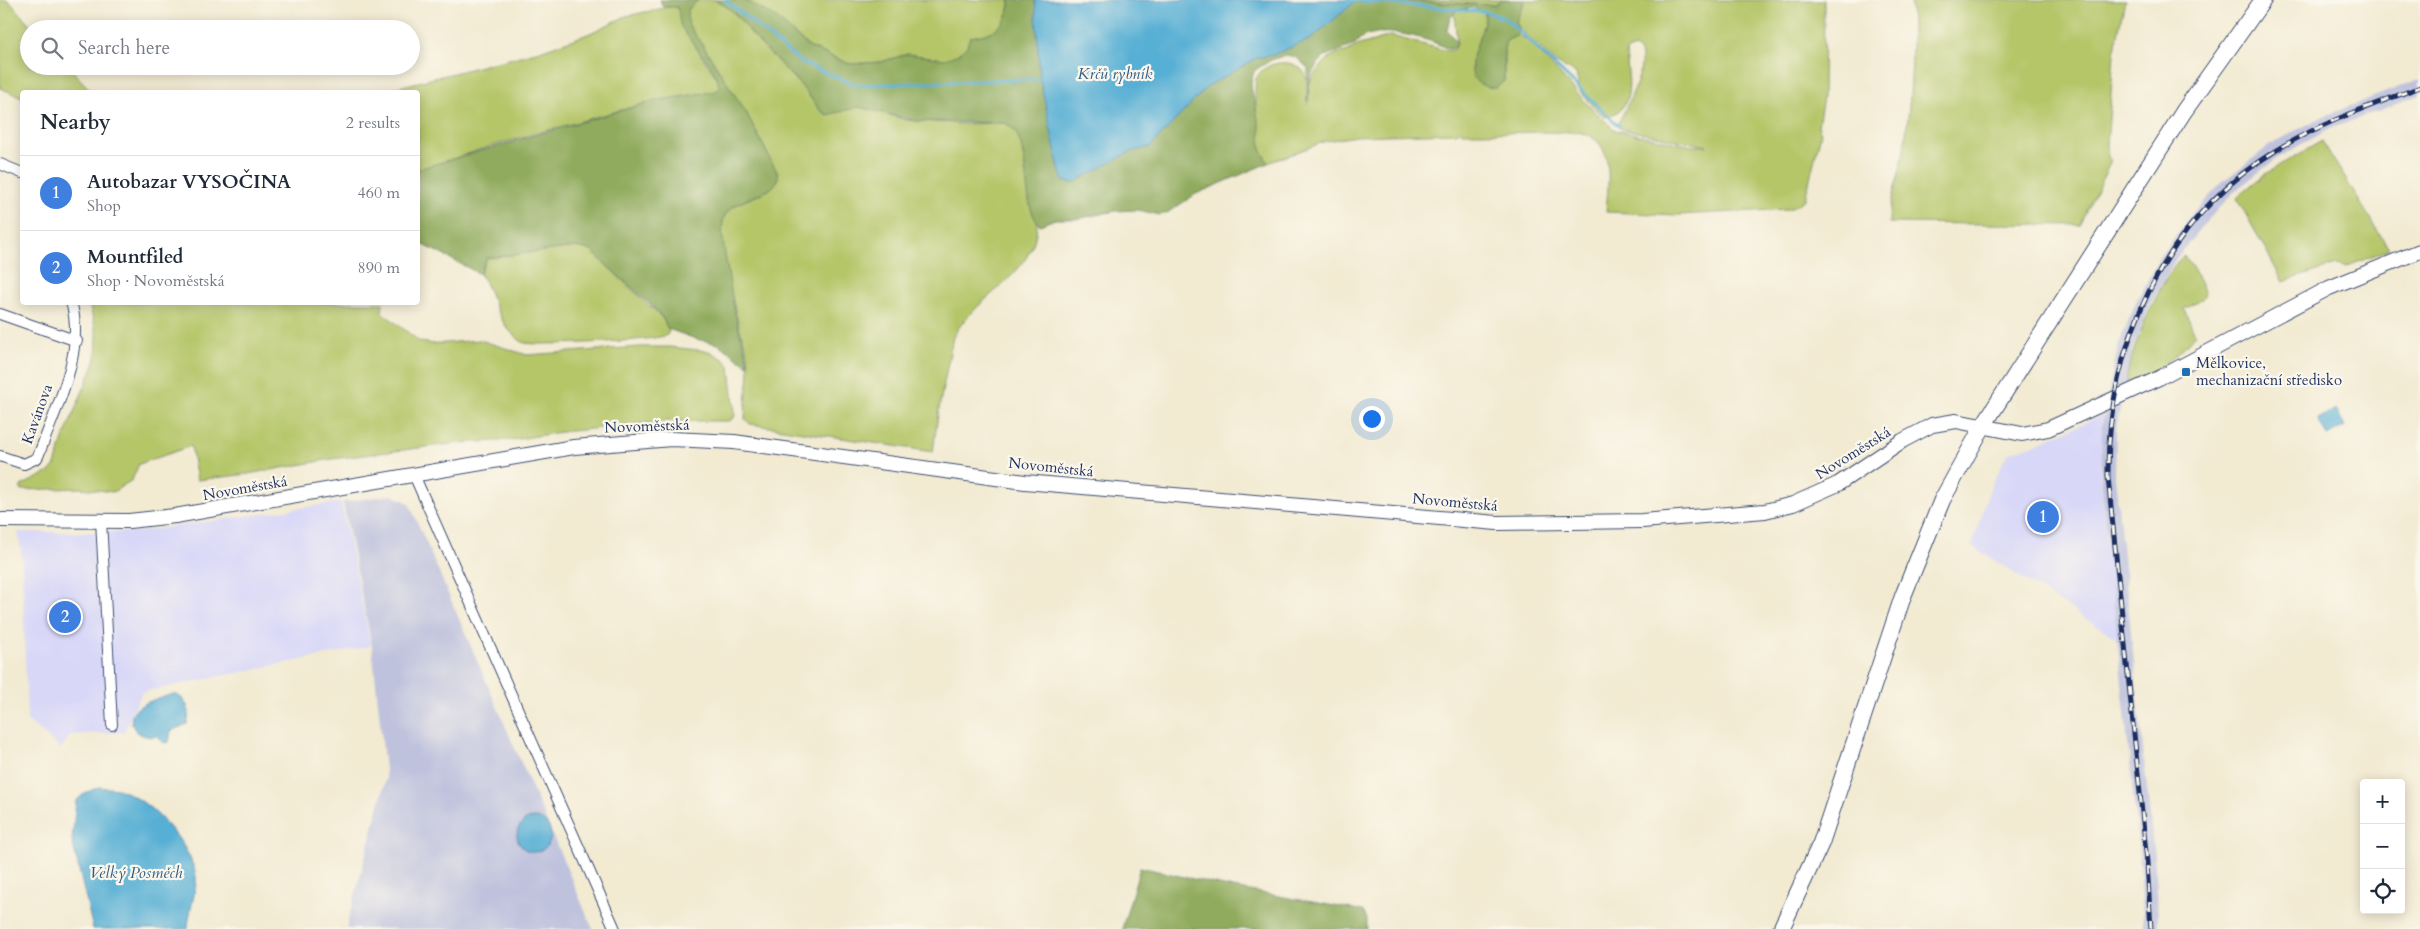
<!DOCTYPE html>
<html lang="en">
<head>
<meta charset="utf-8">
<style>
  :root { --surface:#fff; --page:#f2f2f3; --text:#1f2937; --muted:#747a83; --line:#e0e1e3; --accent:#b45309 }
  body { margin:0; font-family:Cardo,serif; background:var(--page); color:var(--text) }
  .controls { position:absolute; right:15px; bottom:15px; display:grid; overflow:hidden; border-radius:5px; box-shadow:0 2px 12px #0003 }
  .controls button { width:45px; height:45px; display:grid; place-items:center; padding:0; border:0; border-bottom:1px solid var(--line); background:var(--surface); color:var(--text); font:25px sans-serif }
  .you { position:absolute; left:1371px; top:418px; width:18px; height:18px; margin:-12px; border:4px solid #fff; border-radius:50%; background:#1a73e8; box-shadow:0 0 0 8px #1a73e833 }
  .badge { display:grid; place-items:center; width:32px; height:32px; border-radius:50%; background:var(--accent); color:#fff; font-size:16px; font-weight:700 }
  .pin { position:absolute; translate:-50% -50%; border:2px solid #fff; box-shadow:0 1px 5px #0006 }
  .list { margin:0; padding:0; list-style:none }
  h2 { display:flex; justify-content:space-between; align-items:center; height:65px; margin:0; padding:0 20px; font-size:21px }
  h2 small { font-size:16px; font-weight:400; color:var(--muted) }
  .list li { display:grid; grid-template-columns:32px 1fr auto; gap:15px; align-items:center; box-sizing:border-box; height:75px; padding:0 20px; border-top:1px solid var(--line) }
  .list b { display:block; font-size:19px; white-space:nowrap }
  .list p { margin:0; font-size:16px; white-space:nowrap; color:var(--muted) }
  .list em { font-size:16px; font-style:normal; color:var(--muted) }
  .icon { flex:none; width:28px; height:28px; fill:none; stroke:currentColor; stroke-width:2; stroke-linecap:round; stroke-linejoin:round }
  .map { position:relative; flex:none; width:2420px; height:929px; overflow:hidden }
  .search { position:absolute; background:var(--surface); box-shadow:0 2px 12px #0003; left:20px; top:20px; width:400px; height:55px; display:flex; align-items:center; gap:12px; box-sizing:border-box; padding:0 18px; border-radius:28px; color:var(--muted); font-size:19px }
  .panel { position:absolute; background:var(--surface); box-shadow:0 2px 12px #0003; left:20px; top:90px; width:400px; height:215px; border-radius:5px }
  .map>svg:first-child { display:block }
  .built { fill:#d8d7f8 }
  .industrial { fill:#bfc2dd }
  .green { fill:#b5c669; stroke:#687a64 }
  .forest { fill:#90ab5d; stroke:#566d5e }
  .water { fill:#57afd4; stroke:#396f99 }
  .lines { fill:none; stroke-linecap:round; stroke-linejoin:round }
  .stream { stroke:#57afd4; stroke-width:3 }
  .street-casing { stroke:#3b4b6f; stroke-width:12 }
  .secondary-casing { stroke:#3b4b6f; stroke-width:16 }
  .primary-casing { stroke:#3b4b6f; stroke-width:18 }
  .street { stroke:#fff; stroke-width:10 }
  .secondary { stroke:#fff; stroke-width:14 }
  .primary { stroke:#fff; stroke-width:16 }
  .rail-casing { stroke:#1b2f5e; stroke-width:5 }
  .rail { stroke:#fbf7ec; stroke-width:3; stroke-dasharray:9; stroke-linecap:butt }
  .poi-dot { fill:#1f6fb2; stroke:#fbf7ec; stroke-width:2 }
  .labels { text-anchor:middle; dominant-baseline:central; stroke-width:4.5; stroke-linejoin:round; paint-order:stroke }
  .poi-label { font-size:15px; fill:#1b2f5e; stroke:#fbf7ec; text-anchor:start }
  .street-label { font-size:15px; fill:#1b2f5e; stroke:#fbf7ec }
  .water-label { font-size:16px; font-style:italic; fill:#305c87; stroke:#fbf7ec }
</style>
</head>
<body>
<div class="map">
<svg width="2420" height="929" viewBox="0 0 2420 929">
  <rect width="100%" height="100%" fill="#fbf7ec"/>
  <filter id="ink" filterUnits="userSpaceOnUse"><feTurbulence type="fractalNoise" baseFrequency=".02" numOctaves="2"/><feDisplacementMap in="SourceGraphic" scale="10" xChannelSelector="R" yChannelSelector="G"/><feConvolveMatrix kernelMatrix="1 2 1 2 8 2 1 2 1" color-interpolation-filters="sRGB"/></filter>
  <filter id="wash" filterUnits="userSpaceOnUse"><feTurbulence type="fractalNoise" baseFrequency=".0096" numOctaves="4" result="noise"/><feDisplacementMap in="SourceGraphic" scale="20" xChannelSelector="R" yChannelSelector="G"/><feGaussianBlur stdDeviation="1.12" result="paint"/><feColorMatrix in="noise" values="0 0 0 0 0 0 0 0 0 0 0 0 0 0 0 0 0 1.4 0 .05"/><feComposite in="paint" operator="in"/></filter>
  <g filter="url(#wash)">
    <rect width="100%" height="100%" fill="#f2ead1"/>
    <path class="built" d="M2103,415L2100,475L2118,639L1972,546L1990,488L2008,453L2038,443Z
      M341,502L371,646L142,692L124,732L70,735L61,749L27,720L22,561L18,532H136Z"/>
    <path class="industrial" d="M2420,79V95L2330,129L2300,145L2277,158L2236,190L2205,223L2175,260L2150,305L2132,350L2116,428L2115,477L2157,886L2158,929H2144L2140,862L2101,477L2102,426L2118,346L2137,299L2163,252L2193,213L2226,179L2269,146L2293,132L2324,116Z
      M392,495L409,503L593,929H346L386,779L372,646L343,502Z"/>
    <path class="green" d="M0,0H8L34,29H29V66H68L92,92H22V97L0,88Z
      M699,0H715L734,11L756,39L803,88L821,112L859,107L869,108L905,120L964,124L1004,123L1012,126L1016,130C1025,149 1024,171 1028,190C1030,200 1037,213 1037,223C1036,276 975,295 953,337L938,414L933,452L750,424L745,419C745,401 749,384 749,366C749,355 744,343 741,333C734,310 719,242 723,220C729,196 780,198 778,174L747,114L700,41C688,27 679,11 699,0Z
      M745,0H1010C1010,25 995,34 970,37L967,46L959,54L944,60L907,54L881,62L850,64L809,47L775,17Z
      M1377,0H1502L1495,5Z
      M1525,0H1824L1823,97L1818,126L1821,133L1805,199L1790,209L1679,215L1606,212C1608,182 1617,138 1577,132L1462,133V130L1456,133L1356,136L1326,141L1268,163C1265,159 1262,154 1261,149C1259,138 1253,87 1256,79C1263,61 1295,56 1305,74C1309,82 1306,95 1308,104L1310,82L1315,73L1330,57L1337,53L1346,52L1359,45L1391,36L1448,51L1455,49L1457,43L1454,12L1463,8L1485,13C1487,38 1451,75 1491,87L1504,81V48L1506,41L1518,35L1529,41L1594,111L1615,130L1692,146H1707L1622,129L1617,125C1625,111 1655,55 1634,47L1626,51C1627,77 1639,110 1604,117L1580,92L1576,73L1555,62L1519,28L1516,22Z
      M1911,0H2125L2114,54L2107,145L2108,157L2111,161L2079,225L1889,223C1889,200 1899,178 1903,156C1911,102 1914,54 1911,0Z
      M674,6L679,10L681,26L719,81V88L716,91L654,101L498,144L418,170V92H379L540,51L588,34L626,16Z
      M2322,141L2389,249L2346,267L2336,265L2283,282L2237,198C2260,174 2293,158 2322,141Z
      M576,247L590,250L595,254L649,306C659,312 664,320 669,331L667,335C657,341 540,346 525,343C522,342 518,339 516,337C497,322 493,293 480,274L487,258Z
      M2184,256L2192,265L2205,294L2203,298L2184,309L2195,334C2179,356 2154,374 2131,385L2127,384C2123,364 2167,264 2184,256Z
      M89,303H383L382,312L420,342L434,344L480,340L527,355L640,347H669L709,351L725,360L730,367L735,413L734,418L729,421H670L561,432L512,440L458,443L332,459L248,474L197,480L191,446L139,464L132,480L113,492L81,488L21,490V486L49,472L55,465L63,439L96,359L97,336Z"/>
    <path class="forest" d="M660,0H699C679,11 688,27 700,41L747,114L778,174C780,199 728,195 723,221C721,234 724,247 726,260C729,276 731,293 734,309C738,328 745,347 749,366L718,344L696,339L668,329L662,317L656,310L590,250L576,247L487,258L483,265L480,274L418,242V169L654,101L716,91L719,88C718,68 691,44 681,26C678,20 680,13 677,7H663Z
      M715,0H745L775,17L809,47L850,64L881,62L907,54L945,59L959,54L967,46L970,37C994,34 1010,25 1010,0H1035L1040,79L1059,169L1102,167L1130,151L1150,147L1208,86L1257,58L1273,55L1311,39L1357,0L1495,5L1502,0H1525L1516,22L1519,28L1518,35L1506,41L1504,48V81L1496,88C1451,86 1482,40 1485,18V13L1472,7L1457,10L1450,18L1447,30C1451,37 1457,38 1456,47L1448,49C1429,38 1386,27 1365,36C1359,38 1356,45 1350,47C1331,54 1325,52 1313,71C1309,78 1309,92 1307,101L1308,68L1296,57L1286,55L1271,60L1255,70L1252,76L1251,86L1260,128L1261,149L1268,163L1196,194L1167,213L1160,215L1137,210L1115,211L1076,219H1055L1040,225C1018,206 1035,134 1004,123L916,121L859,107L827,115C817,109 811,98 804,89C789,71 771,56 756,39C742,23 735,9 715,0Z
      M1140,867L1233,888L1363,911L1367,919V929H1122Z"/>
    <path class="water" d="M1035,0H1357L1311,39L1273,55L1257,58L1208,86L1150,147L1130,152L1073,183L1063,181L1059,169L1040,79Z
      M2336,409L2345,426L2327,436L2318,419Z
      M173,694C187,697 191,711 187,724L171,731L169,742L164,743L157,736C138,741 121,720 139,707C148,700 163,698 173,694Z
      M99,787C105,788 113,788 118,789C150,799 190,843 196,876C198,887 188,914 188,929H93L72,840L76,801L85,793Z
      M517 835a17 17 0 1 1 34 0a17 17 0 1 1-34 0Z"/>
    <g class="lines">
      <path class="stream" d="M725,0L802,63L856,85L1043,79
        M1347,0L1487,12L1506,19L1620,127"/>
    </g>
  </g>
  <g filter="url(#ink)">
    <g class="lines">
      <defs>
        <path id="street" d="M0,164L22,173
          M0,314L77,341
          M0,456L24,464L37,458L39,454C56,407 86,352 71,302
          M414,475L615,929
          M101,520L112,725"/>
        <path id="secondary" d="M0,520L129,521L175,516L574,447L672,439L734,442L1025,482L1497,523L1642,521L1765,511L1793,504L1838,484L1902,441L1932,425L1956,421L2022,434L2048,429L2159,378L2329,288L2420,251"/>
        <path id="primary" d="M1781,929L1821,843L1903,596L1942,500L1983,426L2184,111L2263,0"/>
      </defs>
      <use href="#street" class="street-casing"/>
      <use href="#secondary" class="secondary-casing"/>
      <use href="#primary" class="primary-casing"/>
      <use href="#street" class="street"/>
      <use href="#secondary" class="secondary"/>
      <use href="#primary" class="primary"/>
      <defs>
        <path id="rail" d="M2151,929L2147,862L2108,477C2107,348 2162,221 2275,151C2320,123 2370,106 2420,87"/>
      </defs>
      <use href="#rail" class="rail-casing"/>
      <use href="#rail" class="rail"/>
    </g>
  </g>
  <rect class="poi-dot" x="2181" y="367" width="10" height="10" rx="2.5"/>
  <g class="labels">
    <g class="poi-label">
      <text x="2196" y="363">Mělkovice,<tspan x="2196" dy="17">mechanizační středisko</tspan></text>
    </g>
    <g class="street-label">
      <text transform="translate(37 414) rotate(-70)">Kavánova</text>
      <text transform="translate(647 426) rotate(-2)">Novoměstská</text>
      <text transform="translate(1853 453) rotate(-32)">Novoměstská</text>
      <text transform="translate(1051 467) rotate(6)">Novoměstská</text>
      <text transform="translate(245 488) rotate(-10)">Novoměstská</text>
      <text transform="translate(1455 502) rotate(5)">Novoměstská</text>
    </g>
    <g class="water-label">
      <text x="1115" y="74">Krčů rybník</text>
      <text x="136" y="873">Velký Posměch</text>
    </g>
  </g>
</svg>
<div class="controls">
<button>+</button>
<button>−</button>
<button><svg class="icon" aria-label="locate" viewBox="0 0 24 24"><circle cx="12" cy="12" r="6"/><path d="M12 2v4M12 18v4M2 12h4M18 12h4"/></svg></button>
</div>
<div class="you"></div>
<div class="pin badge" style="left:2043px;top:517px;background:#3f7fe0">1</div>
<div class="pin badge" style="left:65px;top:617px;background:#3f7fe0">2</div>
<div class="search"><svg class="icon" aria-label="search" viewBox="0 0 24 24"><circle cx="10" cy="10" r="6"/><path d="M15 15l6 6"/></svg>Search here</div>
<section class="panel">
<h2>Nearby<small>2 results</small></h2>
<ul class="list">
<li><span class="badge" style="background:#3f7fe0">1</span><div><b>Autobazar VYSOČINA</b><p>Shop</p></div><em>460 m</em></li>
<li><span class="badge" style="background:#3f7fe0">2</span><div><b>Mountfiled</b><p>Shop · Novoměstská</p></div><em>890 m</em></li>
</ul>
</section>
</div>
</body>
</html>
